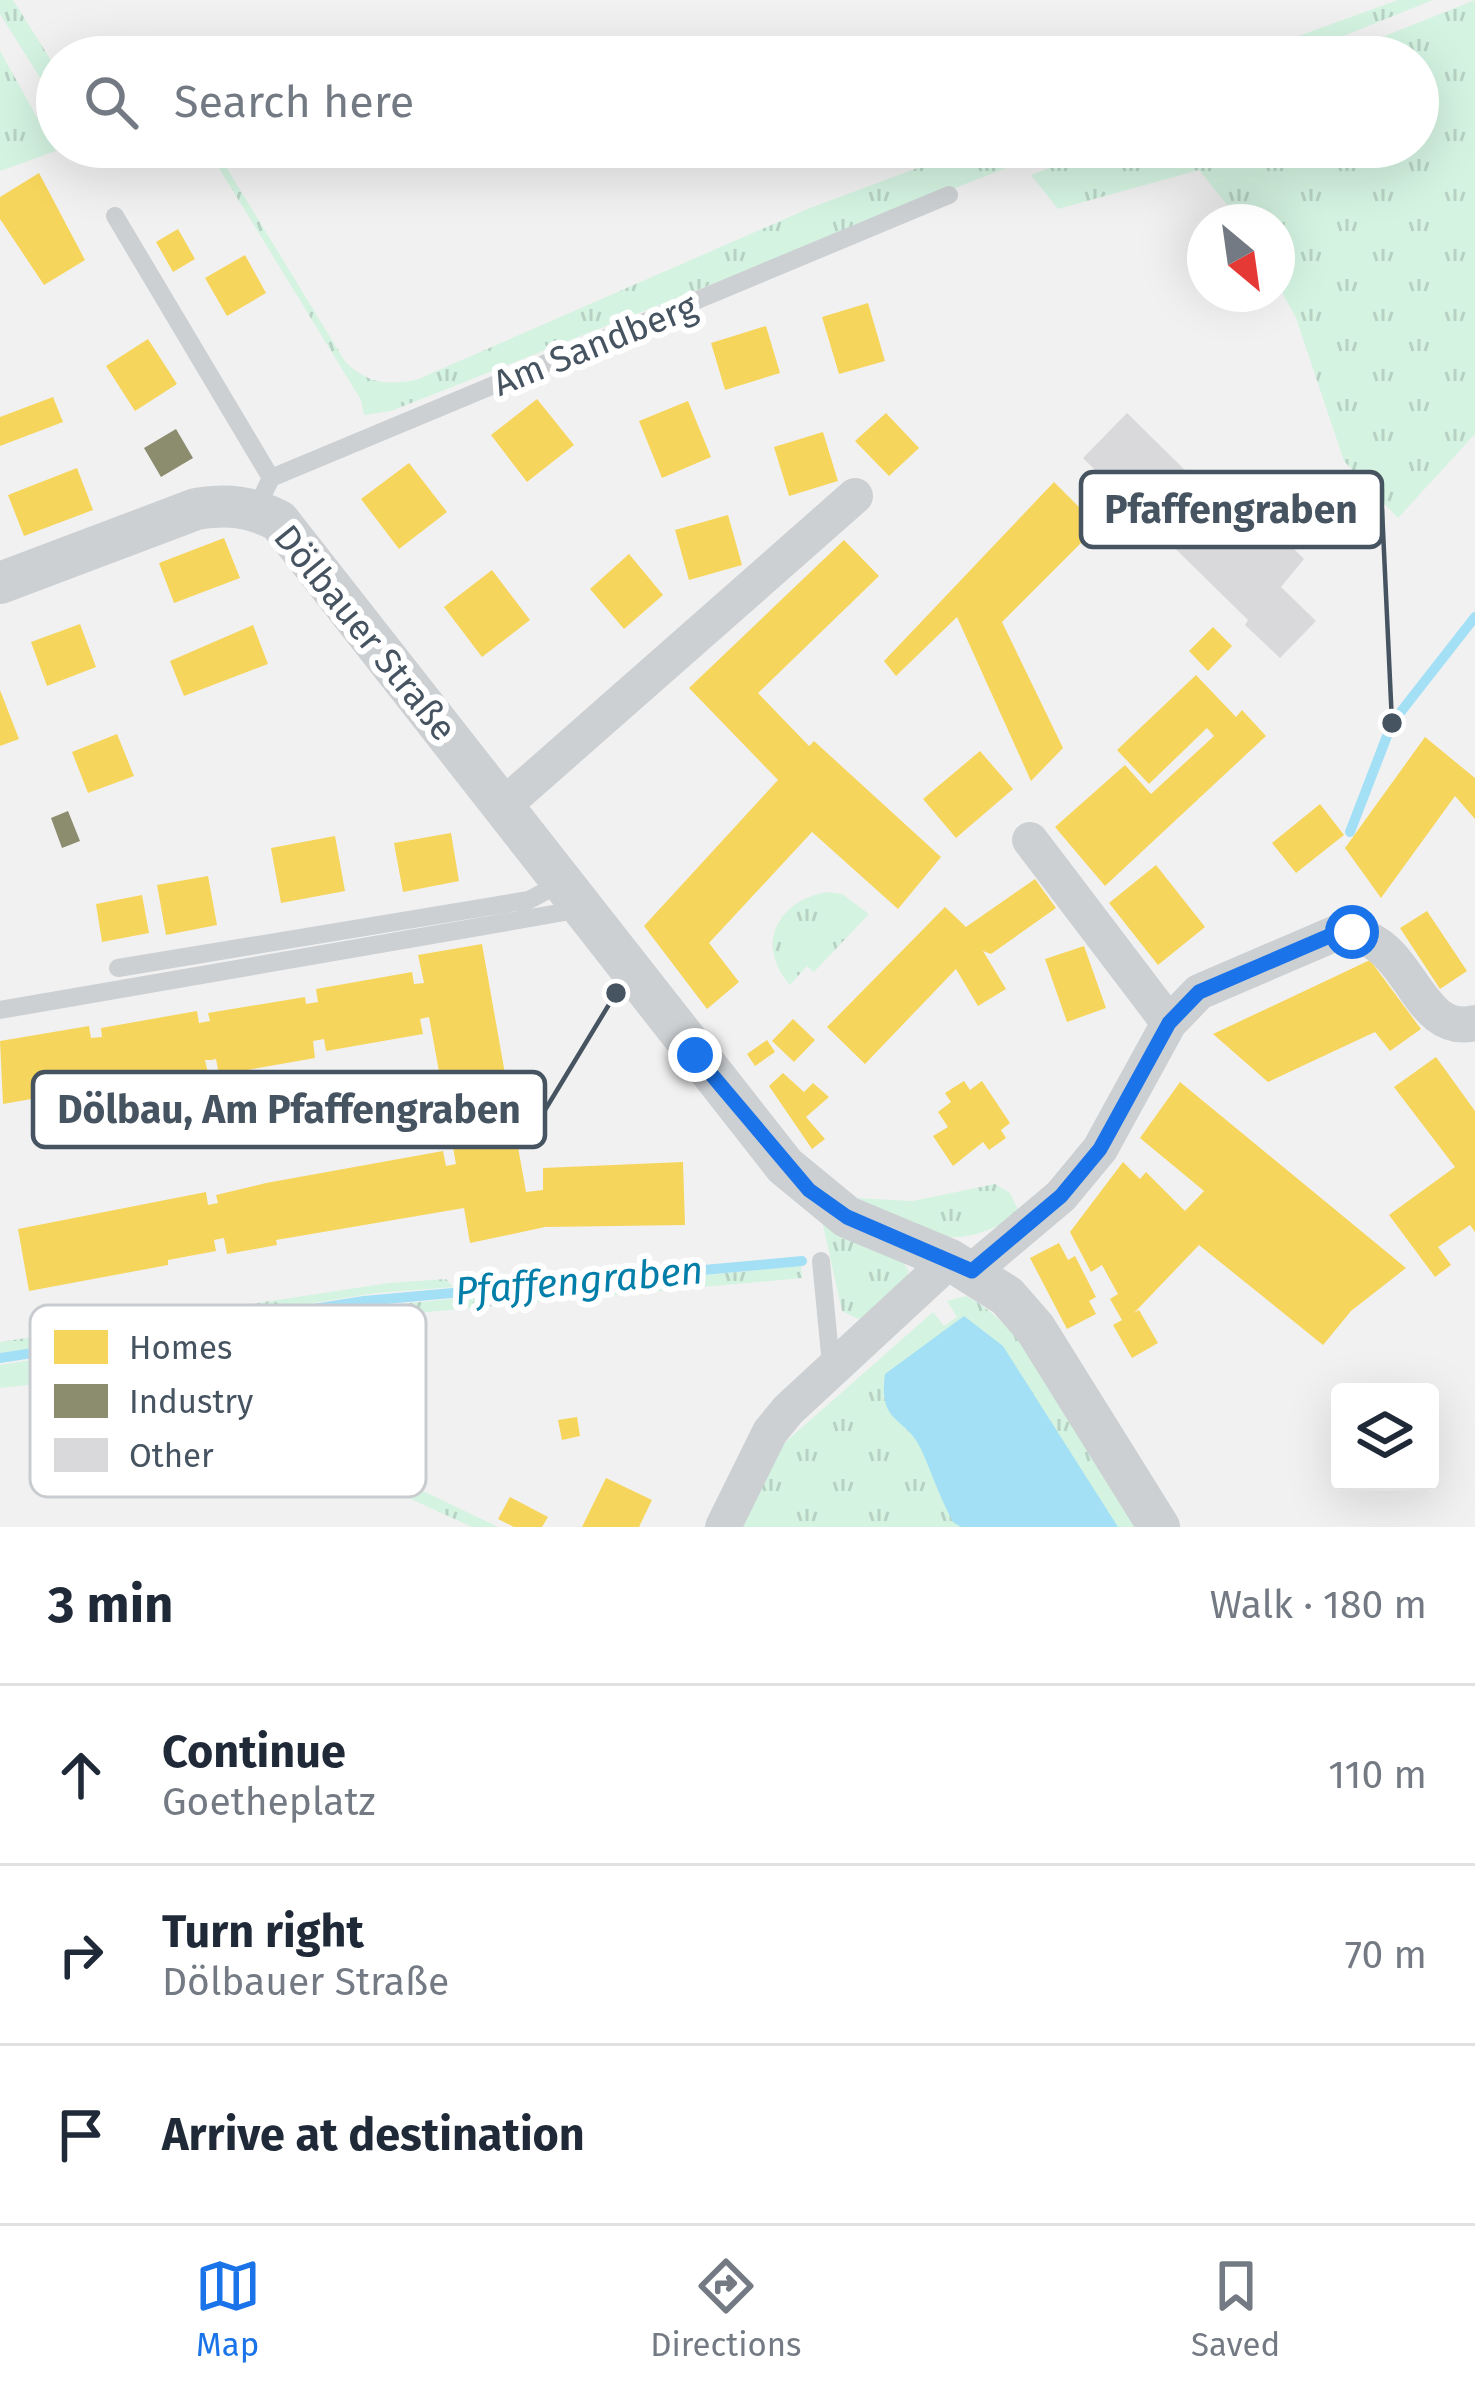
<!DOCTYPE html>
<html lang="en">
<head>
<meta charset="utf-8">
<style>
  :root { --surface:#fff; --page:#f6f6f7; --text:#1f2937; --muted:#747a83; --line:#e0e1e3; --accent:#1a73e8 }
  body { margin:0; font-family:"Fira Sans",sans-serif; background:var(--page); color:var(--text) }
  .controls { position:absolute; right:36px; bottom:36px; display:grid; overflow:hidden; border-radius:12px; box-shadow:0 12px 48px #0002 }
  .controls button { width:108px; height:108px; display:grid; place-items:center; padding:0; border:0; border-bottom:3px solid var(--line); background:var(--surface); color:var(--text); font:60px sans-serif }
  .compass { position:absolute; left:1187px; top:204px; width:108px; height:108px; border-radius:50%; background:var(--surface); box-shadow:0 12px 48px #0002; rotate:151deg }
  .stop { position:absolute; width:36px; height:36px; margin:-27px; border:9px solid #1a73e8; border-radius:50%; background:#fff }
  .stop.end { background:#1a73e8; border-color:#fff; box-shadow:0 3px 12px #0008 }
  .list { margin:0; padding:0; list-style:none }
  h2 { display:flex; justify-content:space-between; align-items:center; height:156px; margin:0; padding:0 48px; font-size:51px }
  h2 small { font-size:39px; font-weight:400; color:var(--muted) }
  .list li { display:grid; grid-template-columns:78px 1fr auto; gap:36px; align-items:center; box-sizing:border-box; height:180px; padding:0 48px; border-top:3px solid var(--line) }
  .list b { display:block; font-size:45px; white-space:nowrap }
  .list p { margin:0; font-size:39px; white-space:nowrap; color:var(--muted) }
  .list em { font-size:39px; font-style:normal; color:var(--muted) }
  .icon { flex:none; width:66px; height:66px; fill:none; stroke:currentColor; stroke-width:2; stroke-linecap:round; stroke-linejoin:round }
  .map { position:relative; flex:none; width:1475px; height:1527px; overflow:hidden }
  .search { position:absolute; background:var(--surface); box-shadow:0 12px 48px #0002; left:36px; right:36px; top:36px; height:132px; display:flex; align-items:center; gap:30px; box-sizing:border-box; padding:0 42px; border-radius:66px; color:var(--muted); font-size:45px }
  .sheet { height:696px; background:var(--surface) }
  nav { display:flex; justify-content:space-around; align-items:center; box-sizing:border-box; height:168px; border-top:3px solid var(--line); background:var(--surface); font-size:33px; color:var(--muted) }
  nav a { display:grid; justify-items:center; gap:6px }
  nav .on { color:var(--accent) }
  .map>svg:first-child { display:block }
  .grass { fill:url(#grass-tufts) }
  .water { fill:#a4e0f5 }
  .homes { fill:#f6d55c }
  .industry { fill:#8c8c6e }
  .lines { fill:none; stroke-linecap:round; stroke-linejoin:round }
  .stream { stroke:#a4e0f5; stroke-width:10 }
  .building { fill:#d9d9db }
  .service { stroke:#cdd0d3; stroke-width:18 }
  .minor { stroke:#cdd0d3; stroke-width:36 }
  .tertiary { stroke:#cdd0d3; stroke-width:42 }
  .route { stroke:#1a73e8; stroke-width:15 }
  .labels { text-anchor:middle; dominant-baseline:central; stroke-width:12; stroke-linejoin:round; paint-order:stroke }
  .street-label { font-size:36px; fill:#465360; stroke:#fff }
  .water-label { font-size:39px; font-style:italic; fill:#027ea8; stroke:#fff }
  .key { fill:#fff; stroke:#c8cbcf; stroke-width:3 }
  .key-label { font-size:33px; fill:#465360 }
  .leader { fill:none; stroke:#465360; stroke-width:4.5 }
  .callout-dot { fill:#465360; stroke:#fff; stroke-width:4.5 }
  .callout { fill:#fff; stroke:#465360; stroke-width:4.5 }
  .callout-label { font-size:39px; text-anchor:middle; font-weight:bold; fill:#465360 }
</style>
</head>
<body>
<div class="map">
<svg width="1475" height="1527" viewBox="0 0 1475 1527">
  <defs>
    <pattern id="grass-tufts" width="24" height="20" patternUnits="userSpaceOnUse" patternTransform="scale(3)"><rect width="24" height="20" fill="#d4f3e1"/><path d="M3 7l-1-3M5 7V3M7 7l1-3M15 17l-1-3M17 17v-4M19 17l1-3" fill="none" stroke="#b7d2c4"/></pattern>
  </defs>
  <rect width="100%" height="100%" fill="#f2f1f1"/>
  <path class="grass" d="M0,0H13L57,70V105L0,14Z
    M1398,0H1433L1291,57H1240Z
    M1475,0V434L1398,518L1344,461L1296,318L1277,283V222H1241L1199,170L1058,209L1031,175L1103,147H1418V57H1332Z
    M0,51L56,151L0,171Z
    M206,147H214L346,363C370,384 386,385 416,380L810,208L974,147H1059L391,411L364,415L361,400Z
    M827,892L842,894L869,914L814,972L807,966L790,985C754,945 778,900 827,892Z
    M995,1184L1010,1193L1020,1214C951,1256 923,1234 857,1198L913,1201Z
    M821,1216L901,1260L909,1271C903,1292 878,1311 858,1319L842,1311Z
    M801,1266L802,1278L351,1319L142,1356L498,1527H472L177,1392C117,1377 62,1381 0,1388V1365L366,1307Z
    M446,1279L453,1287L376,1293L0,1353V1342L389,1283Z
    M966,1296C1034,1329 1096,1461 1137,1527H741L782,1445L933,1312L944,1326L957,1317L947,1301Z"/>
  <path class="water" d="M964,1316L1003,1346L1118,1527H961L953,1522C940,1498 932,1474 921,1449C905,1415 878,1425 885,1374Z"/>
  <path class="homes" d="M39,173L85,260L44,285L0,219V197Z
    M178,229L195,259L173,272L156,242Z
    M245,255L266,293L227,316L205,278Z
    M868,303L885,361L839,374L822,317Z
    M766,326L780,373L725,390L711,343Z
    M148,339L177,384L135,411L106,366Z
    M53,397L63,422L0,446V417Z
    M537,399L574,445L527,482L491,435Z
    M688,401L711,457L662,478L639,421Z
    M886,413L919,448L889,476L855,441Z
    M823,432L838,481L789,496L774,447Z
    M409,463L447,512L399,549L361,499Z
    M77,468L93,510L24,536L8,495Z
    M1054,482L1098,526L1002,622L1063,748L1031,781L957,617L896,676L884,661Z
    M728,515L742,565L689,580L675,530Z
    M224,538L240,578L174,603L159,563Z
    M844,540L879,576L758,693L809,746L814,741L941,857L898,909L812,832L709,943L739,982L707,1009L644,926L778,780L689,688Z
    M629,554L663,595L624,629L590,589Z
    M492,570L530,620L482,657L444,607Z
    M80,624L96,667L47,686L31,642Z
    M253,625L268,664L184,696L170,661Z
    M1213,627L1232,646L1208,671L1189,651Z
    M1196,675L1236,717L1242,710L1266,736L1105,886L1055,827L1125,765L1151,794L1214,736L1207,728L1149,784L1117,750Z
    M0,690L19,739L0,746Z
    M117,734L134,776L88,793L72,752Z
    M1425,737L1475,778V819L1455,796L1381,898L1345,848Z
    M980,751L1013,789L956,838L923,799Z
    M1320,804L1344,835L1296,873L1272,843Z
    M451,833L459,881L403,892L394,843Z
    M335,836L345,891L281,903L271,848Z
    M1156,865L1205,927L1158,965L1109,903Z
    M208,876L217,925L166,935L157,885Z
    M1035,879L1056,908L991,954L983,951L1006,989L978,1006L956,969L865,1064L827,1027L945,907L966,927Z
    M142,895L149,933L102,942L96,904Z
    M1427,911L1467,971L1440,989L1400,928Z
    M482,944L526,1192L543,1190V1168L683,1162L685,1225L545,1227L470,1243L464,1208L276,1240L277,1245L227,1254L224,1238L214,1240L216,1251L168,1260V1265L29,1291L18,1229L206,1192L208,1205L218,1203L216,1195L266,1183L443,1151L446,1166L456,1164L429,1017L420,1019L423,1034L326,1051L324,1039L313,1041L315,1058L219,1075L216,1059L211,1060H205L208,1073L112,1090L109,1074L97,1076L99,1087L3,1104L0,1041L89,1026L91,1038L102,1037L101,1028L197,1011L199,1023L210,1021L208,1013L305,997L306,1004L318,1002L316,989L412,972L414,984L424,983L418,955Z
    M1084,946L1106,1008L1067,1022L1045,959Z
    M1370,960L1421,1029L1390,1051L1375,1032L1268,1082L1213,1034Z
    M793,1019L815,1040L794,1062L772,1041Z
    M767,1040L775,1052L755,1066L747,1054Z
    M1436,1057L1475,1111V1232L1470,1225L1438,1247L1451,1265L1435,1277L1389,1215L1455,1167L1394,1087Z
    M783,1073L804,1092L813,1083L829,1097L806,1117L825,1139L812,1149L769,1086Z
    M964,1081L970,1090L982,1081L1010,1123L1001,1130L1006,1138L989,1150L983,1142L953,1166L933,1136L948,1127L938,1112L951,1102L945,1093Z
    M1180,1082L1406,1268L1351,1311L1323,1345L1199,1245L1134,1313L1139,1310L1158,1343L1132,1358L1113,1325L1122,1320L1110,1299L1118,1294L1102,1265L1091,1272L1070,1232L1123,1162L1140,1179L1146,1172L1185,1211L1204,1191L1140,1138Z
    M1059,1243L1068,1260L1075,1256L1096,1297L1089,1301L1096,1314L1067,1329L1030,1258Z
    M577,1417L580,1436L562,1440L558,1420Z
    M606,1478L652,1500L639,1527H582Z
    M510,1497L548,1517L542,1527H514L498,1519Z"/>
  <path class="industry" d="M176,429L193,458L161,477L144,448Z
    M68,811L80,841L62,848L51,818Z"/>
  <g class="lines">
    <path class="stream" d="M1350,832L1392,723L1475,617
      M0,1358L364,1301L802,1261"/>
  </g>
  <path class="building" d="M1127,413L1260,544L1274,529L1304,559L1281,587L1316,621L1280,658L1245,625L1248,620L1083,458Z"/>
  <g class="lines">
    <path class="service" d="M115,216L271,478
      M256,509L271,478L949,195
      M118,968L529,900L561,883
      M0,1010L582,909
      M821,1261L831,1365"/>
    <path class="minor" d="M503,806L855,496
      M1030,840L1169,1023
      M972,1271L1061,1196L1100,1149L1169,1023L1199,992L1334,934C1412,925 1411,1039 1475,1023
      M723,1527L770,1432L788,1410L950,1260"/>
    <path class="tertiary" d="M0,583L196,509C228,504 250,506 279,521L785,1166L847,1217L950,1260L1007,1296L1035,1328L1159,1527"/>
  </g>
  <g class="lines">
    <path class="route" d="M695,1055L809,1190L847,1217L972,1271L1061,1196L1100,1149L1169,1023L1199,992L1334,934L1352,932"/>
  </g>
  <g class="labels">
    <g class="street-label">
      <text transform="translate(595 345) rotate(-22)">Am Sandberg</text>
      <text transform="translate(365 633) rotate(51)">Dölbauer Straße</text>
    </g>
    <g class="water-label">
      <text transform="translate(579 1281) rotate(-5)">Pfaffengraben</text>
    </g>
  </g>
  <rect x="30" y="1305" width="396" height="192" rx="18" class="key"/>
  <rect x="54" y="1330" width="54" height="34" fill="#f6d55c"/>
  <rect x="54" y="1384" width="54" height="34" fill="#8c8c6e"/>
  <rect x="54" y="1438" width="54" height="34" fill="#d9d9db"/>
  <g class="key-label">
    <text x="129" y="1359">Homes</text>
    <text x="129" y="1413">Industry</text>
    <text x="129" y="1467">Other</text>
  </g>
  <path class="leader" d="M1392 723L1382 509M616 993L545 1110"/>
  <g class="callout-dot">
    <circle cx="1392" cy="723" r="12"/>
    <circle cx="616" cy="993" r="12"/>
  </g>
  <g class="callout">
    <rect x="1081" y="472" width="301" height="75" rx="12"/>
    <rect x="33" y="1072" width="512" height="75" rx="12"/>
  </g>
  <g class="callout-label">
    <text x="1231" y="523">Pfaffengraben</text>
    <text x="289" y="1123">Dölbau, Am Pfaffengraben</text>
  </g>
</svg>
<div class="controls">
<button><svg class="icon" aria-label="layers" viewBox="0 0 24 24"><path d="M12 4l9 5-9 5-9-5zM3 14l9 5 9-5"/></svg></button>
</div>
<svg class="compass" viewBox="-18 -18 36 36"><path d="M0-13l5 13h-10z" fill="#e53935"/><path d="M0 13l5-13h-10z" fill="#747a83"/></svg>
<div class="stop" style="left:1352px;top:932px"></div>
<div class="stop end" style="left:695px;top:1055px"></div>
<div class="search"><svg class="icon" aria-label="search" viewBox="0 0 24 24"><circle cx="10" cy="10" r="6"/><path d="M15 15l6 6"/></svg>Search here</div>
</div>
<section class="sheet">
<h2>3 min<small>Walk · 180 m</small></h2>
<ul class="list">
<li><svg class="icon" aria-label="ahead" viewBox="0 0 24 24"><path d="M12 20V5M6 11l6-6 6 6"/></svg><div><b>Continue</b><p>Goetheplatz</p></div><em>110 m</em></li>
<li><svg class="icon" aria-label="right" viewBox="0 0 24 24"><path d="M7 20v-9h11M14 6l5 5-5 5"/></svg><div><b>Turn right</b><p>Dölbauer Straße</p></div><em>70 m</em></li>
<li><svg class="icon" aria-label="arrive" viewBox="0 0 24 24"><path d="M6 21V4h12l-3 4 3 4H6"/></svg><div><b>Arrive at destination</b></div></li>
</ul>
</section>
<nav>
<a class="on"><svg class="icon" aria-label="map" viewBox="0 0 24 24"><path d="M3 6l6-2 6 2 6-2v14l-6 2-6-2-6 2zM9 4v14M15 6v14"/></svg>Map</a>
<a><svg class="icon" aria-label="directions" viewBox="0 0 24 24"><path d="M12 3l9 9-9 9-9-9zM9 14v-3h6M13 9l2 2-2 2"/></svg>Directions</a>
<a><svg class="icon" aria-label="saved" viewBox="0 0 24 24"><path d="M7 4h10v16l-5-4-5 4z"/></svg>Saved</a>
</nav>
</body>
</html>
